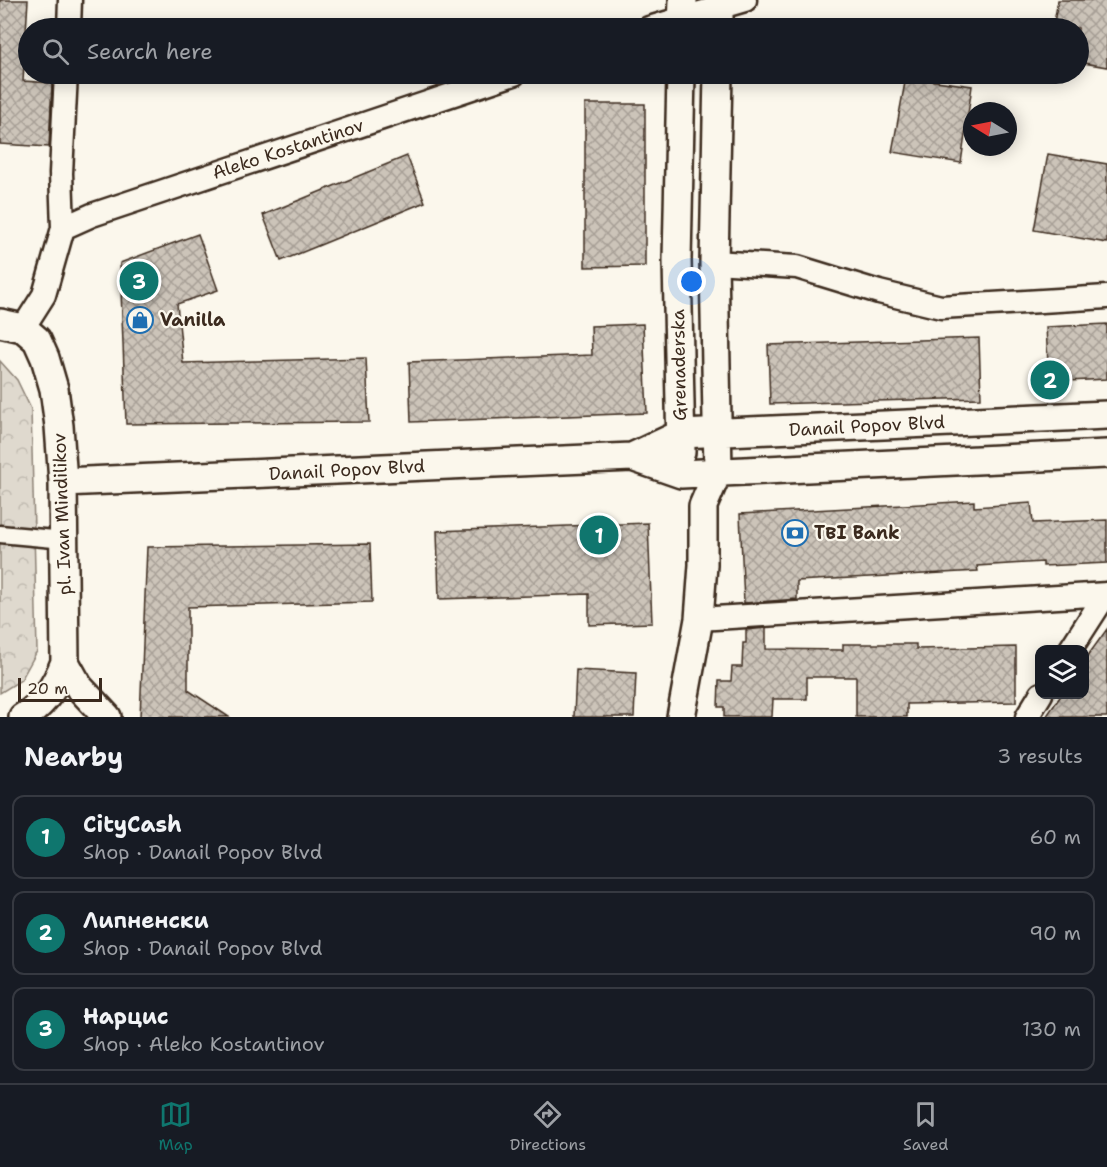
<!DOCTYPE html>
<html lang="en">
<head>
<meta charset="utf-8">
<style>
  :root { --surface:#171b24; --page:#20242c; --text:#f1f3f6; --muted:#9ea1a6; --line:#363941; --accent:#0f766e }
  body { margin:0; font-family:"Shantell Sans",sans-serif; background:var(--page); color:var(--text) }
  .controls { position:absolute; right:18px; bottom:18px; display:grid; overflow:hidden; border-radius:12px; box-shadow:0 3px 15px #0003 }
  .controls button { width:54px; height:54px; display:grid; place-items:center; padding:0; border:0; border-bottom:2px solid var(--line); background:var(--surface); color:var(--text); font:30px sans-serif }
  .compass { position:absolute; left:963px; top:102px; width:54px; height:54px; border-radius:50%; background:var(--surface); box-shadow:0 3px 15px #0003; rotate:280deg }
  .scale { position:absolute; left:18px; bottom:15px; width:84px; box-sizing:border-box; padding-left:6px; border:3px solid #3b2a1e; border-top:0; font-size:16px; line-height:21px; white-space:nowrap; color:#3b2a1e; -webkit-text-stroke:4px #fbf7ec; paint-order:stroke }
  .you { position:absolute; left:692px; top:282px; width:21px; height:21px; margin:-15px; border:4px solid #fff; border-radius:50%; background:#1a73e8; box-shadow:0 0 0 9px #1a73e833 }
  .badge { display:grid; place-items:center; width:39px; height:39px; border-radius:50%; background:var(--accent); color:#fff; font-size:20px; font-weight:700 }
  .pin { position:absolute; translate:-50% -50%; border:3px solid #fff; box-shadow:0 2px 6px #0006 }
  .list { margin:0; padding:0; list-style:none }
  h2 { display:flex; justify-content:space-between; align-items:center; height:78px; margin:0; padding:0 24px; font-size:26px }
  h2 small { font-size:20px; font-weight:400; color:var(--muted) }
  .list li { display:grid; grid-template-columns:39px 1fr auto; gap:18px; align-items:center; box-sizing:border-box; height:84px; margin:0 12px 12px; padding:0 12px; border:2px solid var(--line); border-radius:12px }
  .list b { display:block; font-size:22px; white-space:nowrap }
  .list p { margin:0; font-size:20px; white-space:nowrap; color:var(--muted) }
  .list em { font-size:20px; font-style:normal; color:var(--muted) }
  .icon { flex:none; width:33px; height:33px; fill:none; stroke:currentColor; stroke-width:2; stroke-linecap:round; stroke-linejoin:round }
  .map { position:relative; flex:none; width:1107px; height:717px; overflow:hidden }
  .search { position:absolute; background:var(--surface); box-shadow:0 3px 15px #0003; left:18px; right:18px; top:18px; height:66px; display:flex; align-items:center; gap:15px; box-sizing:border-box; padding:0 21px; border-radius:33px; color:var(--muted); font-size:22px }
  .sheet { height:366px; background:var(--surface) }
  nav { display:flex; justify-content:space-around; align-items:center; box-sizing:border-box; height:84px; border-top:2px solid var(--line); background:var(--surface); font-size:16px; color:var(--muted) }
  nav a { display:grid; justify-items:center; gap:3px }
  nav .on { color:var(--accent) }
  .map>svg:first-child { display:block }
  .park { fill:url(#park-crowns); stroke:#8d8276; stroke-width:1.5 }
  .building { fill:url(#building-cross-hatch); stroke:#3b2a1e; stroke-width:1.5 }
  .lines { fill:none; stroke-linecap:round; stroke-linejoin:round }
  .pedestrian-casing { stroke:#3b2a1e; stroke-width:21 }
  .minor-casing { stroke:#3b2a1e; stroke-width:27 }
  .tertiary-casing { stroke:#3b2a1e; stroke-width:32 }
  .pedestrian { stroke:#fbf7ec; stroke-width:16 }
  .minor { stroke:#fbf7ec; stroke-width:22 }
  .tertiary { stroke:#fbf7ec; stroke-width:27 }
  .labels { text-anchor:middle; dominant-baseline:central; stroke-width:4.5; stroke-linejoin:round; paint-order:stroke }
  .street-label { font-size:18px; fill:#3b2a1e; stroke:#fbf7ec }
  .poi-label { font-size:18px; font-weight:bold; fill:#3b2a1e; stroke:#fbf7ec; text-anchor:start }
</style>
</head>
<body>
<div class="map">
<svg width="1107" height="717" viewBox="0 0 1107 717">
  <defs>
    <pattern id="park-crowns" width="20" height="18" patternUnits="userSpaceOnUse" patternTransform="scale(1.5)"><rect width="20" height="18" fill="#dfd9ce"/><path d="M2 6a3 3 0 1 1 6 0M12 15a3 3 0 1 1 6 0" fill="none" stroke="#c0bab0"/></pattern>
    <pattern id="building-cross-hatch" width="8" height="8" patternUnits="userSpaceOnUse" patternTransform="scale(1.5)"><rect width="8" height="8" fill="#ccc4b9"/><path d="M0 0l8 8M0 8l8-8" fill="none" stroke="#a79f96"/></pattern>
  </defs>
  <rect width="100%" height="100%" fill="#fbf7ec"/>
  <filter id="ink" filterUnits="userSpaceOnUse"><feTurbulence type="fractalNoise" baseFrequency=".0167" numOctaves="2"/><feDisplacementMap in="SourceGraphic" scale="12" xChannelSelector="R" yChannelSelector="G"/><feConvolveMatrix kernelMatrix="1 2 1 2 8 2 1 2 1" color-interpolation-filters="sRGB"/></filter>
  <g filter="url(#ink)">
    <path class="park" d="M0,361L17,380L31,409L37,651L21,680L0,693Z"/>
    <path class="building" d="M0,0H28L23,81L52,83L49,147L0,144Z
      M1058,0H1107V67L1078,62V28H1053Z
      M906,77L972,86L961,163L892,152Z
      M585,104H645V266L585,267Z
      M1048,154L1107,164V243L1034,230Z
      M407,156L425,202L281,261L263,215Z
      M198,234L218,290L177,304L183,363L366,358L369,422L126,424L120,263Z
      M643,324L647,413L411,422L409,362L592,355L591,326Z
      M1107,324V379L1049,382L1046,327Z
      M979,338L981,398L770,404L768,345Z
      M974,501V507L1031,503L1033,523L1107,520V563L1043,566V562L977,566L978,571L797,581V599L744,603L740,514Z
      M648,523L652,623L589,625V594L439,599L437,531Z
      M370,544L372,602L188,607V690L229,717H140L147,547Z
      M766,628V649L843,650V644H916V649L1016,647V702L907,704V717H856V677H807V699H773L772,717H724V707H718L719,681H731L732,667H742L743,643H746V630Z
      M1107,629V717H1046L1062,694H1084V661Z
      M576,670L636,673L634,717H574Z"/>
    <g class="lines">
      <defs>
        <path id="pedestrian" d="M0,534L65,540"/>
        <path id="minor" d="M69,28L70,0
          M649,28L745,0
          M63,228L92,215L514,74
          M714,262L797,267L879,292L941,307L1107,297
          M23,328L44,295L63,228L61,173L66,74
          M699,619L1107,594
          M1070,650L1106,594
          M1027,717L1041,694"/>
        <path id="tertiary" d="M682,28L683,0
          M719,28V0
          M681,74L677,260L681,452
          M0,323L23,328L37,340L45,358L54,389L59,426L63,482L65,662C56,685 45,704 23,717
          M632,457L681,434L1107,415
          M63,482L632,457L681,474L1107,454
          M65,662L79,687L107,717
          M681,717L699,619L703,565V506L718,471L714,262L718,74"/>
      </defs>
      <use href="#pedestrian" class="pedestrian-casing"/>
      <use href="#minor" class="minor-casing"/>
      <use href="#tertiary" class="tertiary-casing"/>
      <use href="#pedestrian" class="pedestrian"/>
      <use href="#minor" class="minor"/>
      <use href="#tertiary" class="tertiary"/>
    </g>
  </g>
  <defs>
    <symbol id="shop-ring" viewBox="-11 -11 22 22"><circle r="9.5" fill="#fbf7ec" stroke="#1f6fb2" stroke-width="1.5"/><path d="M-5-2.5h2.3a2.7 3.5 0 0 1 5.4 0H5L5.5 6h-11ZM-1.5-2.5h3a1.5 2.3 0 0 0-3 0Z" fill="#1f6fb2"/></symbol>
    <symbol id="bank-ring" viewBox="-11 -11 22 22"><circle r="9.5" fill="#fbf7ec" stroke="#1f6fb2" stroke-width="1.5"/><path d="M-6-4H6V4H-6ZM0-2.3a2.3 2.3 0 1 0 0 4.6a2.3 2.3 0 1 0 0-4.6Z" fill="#1f6fb2"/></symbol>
  </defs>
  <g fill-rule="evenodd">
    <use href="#shop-ring" x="125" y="305" width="30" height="30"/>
    <use href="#bank-ring" x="780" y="518" width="30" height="30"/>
  </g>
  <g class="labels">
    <g class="street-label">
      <text transform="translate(288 149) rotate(-18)">Aleko Kostantinov</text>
      <text transform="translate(679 365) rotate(-91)">Grenaderska</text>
      <text transform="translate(867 426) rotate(-3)">Danail Popov Blvd</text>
      <text transform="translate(347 470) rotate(-3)">Danail Popov Blvd</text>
      <text transform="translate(62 514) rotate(-92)">pl. Ivan Mindilikov</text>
    </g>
    <g class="poi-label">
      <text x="160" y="320">Vanilla</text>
      <text x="814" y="533">TBI Bank</text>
    </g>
  </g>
</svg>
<div class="controls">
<button><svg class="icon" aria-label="layers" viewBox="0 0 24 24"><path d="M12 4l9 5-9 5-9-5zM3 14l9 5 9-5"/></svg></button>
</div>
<svg class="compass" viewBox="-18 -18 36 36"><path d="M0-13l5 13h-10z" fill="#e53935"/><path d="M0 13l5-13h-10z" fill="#9ea1a6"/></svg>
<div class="scale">20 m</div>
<div class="you"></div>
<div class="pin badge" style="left:599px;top:535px">1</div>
<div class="pin badge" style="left:1050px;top:380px">2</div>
<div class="pin badge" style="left:139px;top:281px">3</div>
<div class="search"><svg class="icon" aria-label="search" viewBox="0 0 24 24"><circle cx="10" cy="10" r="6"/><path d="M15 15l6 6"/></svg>Search here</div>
</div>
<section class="sheet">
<h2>Nearby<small>3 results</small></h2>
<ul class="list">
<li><span class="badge">1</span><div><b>CityCash</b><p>Shop · Danail Popov Blvd</p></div><em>60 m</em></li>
<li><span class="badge">2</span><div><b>Липненски</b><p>Shop · Danail Popov Blvd</p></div><em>90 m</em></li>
<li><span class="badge">3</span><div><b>Нарцис</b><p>Shop · Aleko Kostantinov</p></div><em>130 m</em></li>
</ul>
</section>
<nav>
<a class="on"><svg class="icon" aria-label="map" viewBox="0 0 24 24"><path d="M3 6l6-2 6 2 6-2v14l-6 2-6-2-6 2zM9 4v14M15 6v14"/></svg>Map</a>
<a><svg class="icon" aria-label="directions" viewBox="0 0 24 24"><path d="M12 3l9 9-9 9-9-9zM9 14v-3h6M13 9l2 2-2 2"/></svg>Directions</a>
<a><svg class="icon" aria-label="saved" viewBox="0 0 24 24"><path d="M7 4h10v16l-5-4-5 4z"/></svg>Saved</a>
</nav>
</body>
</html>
